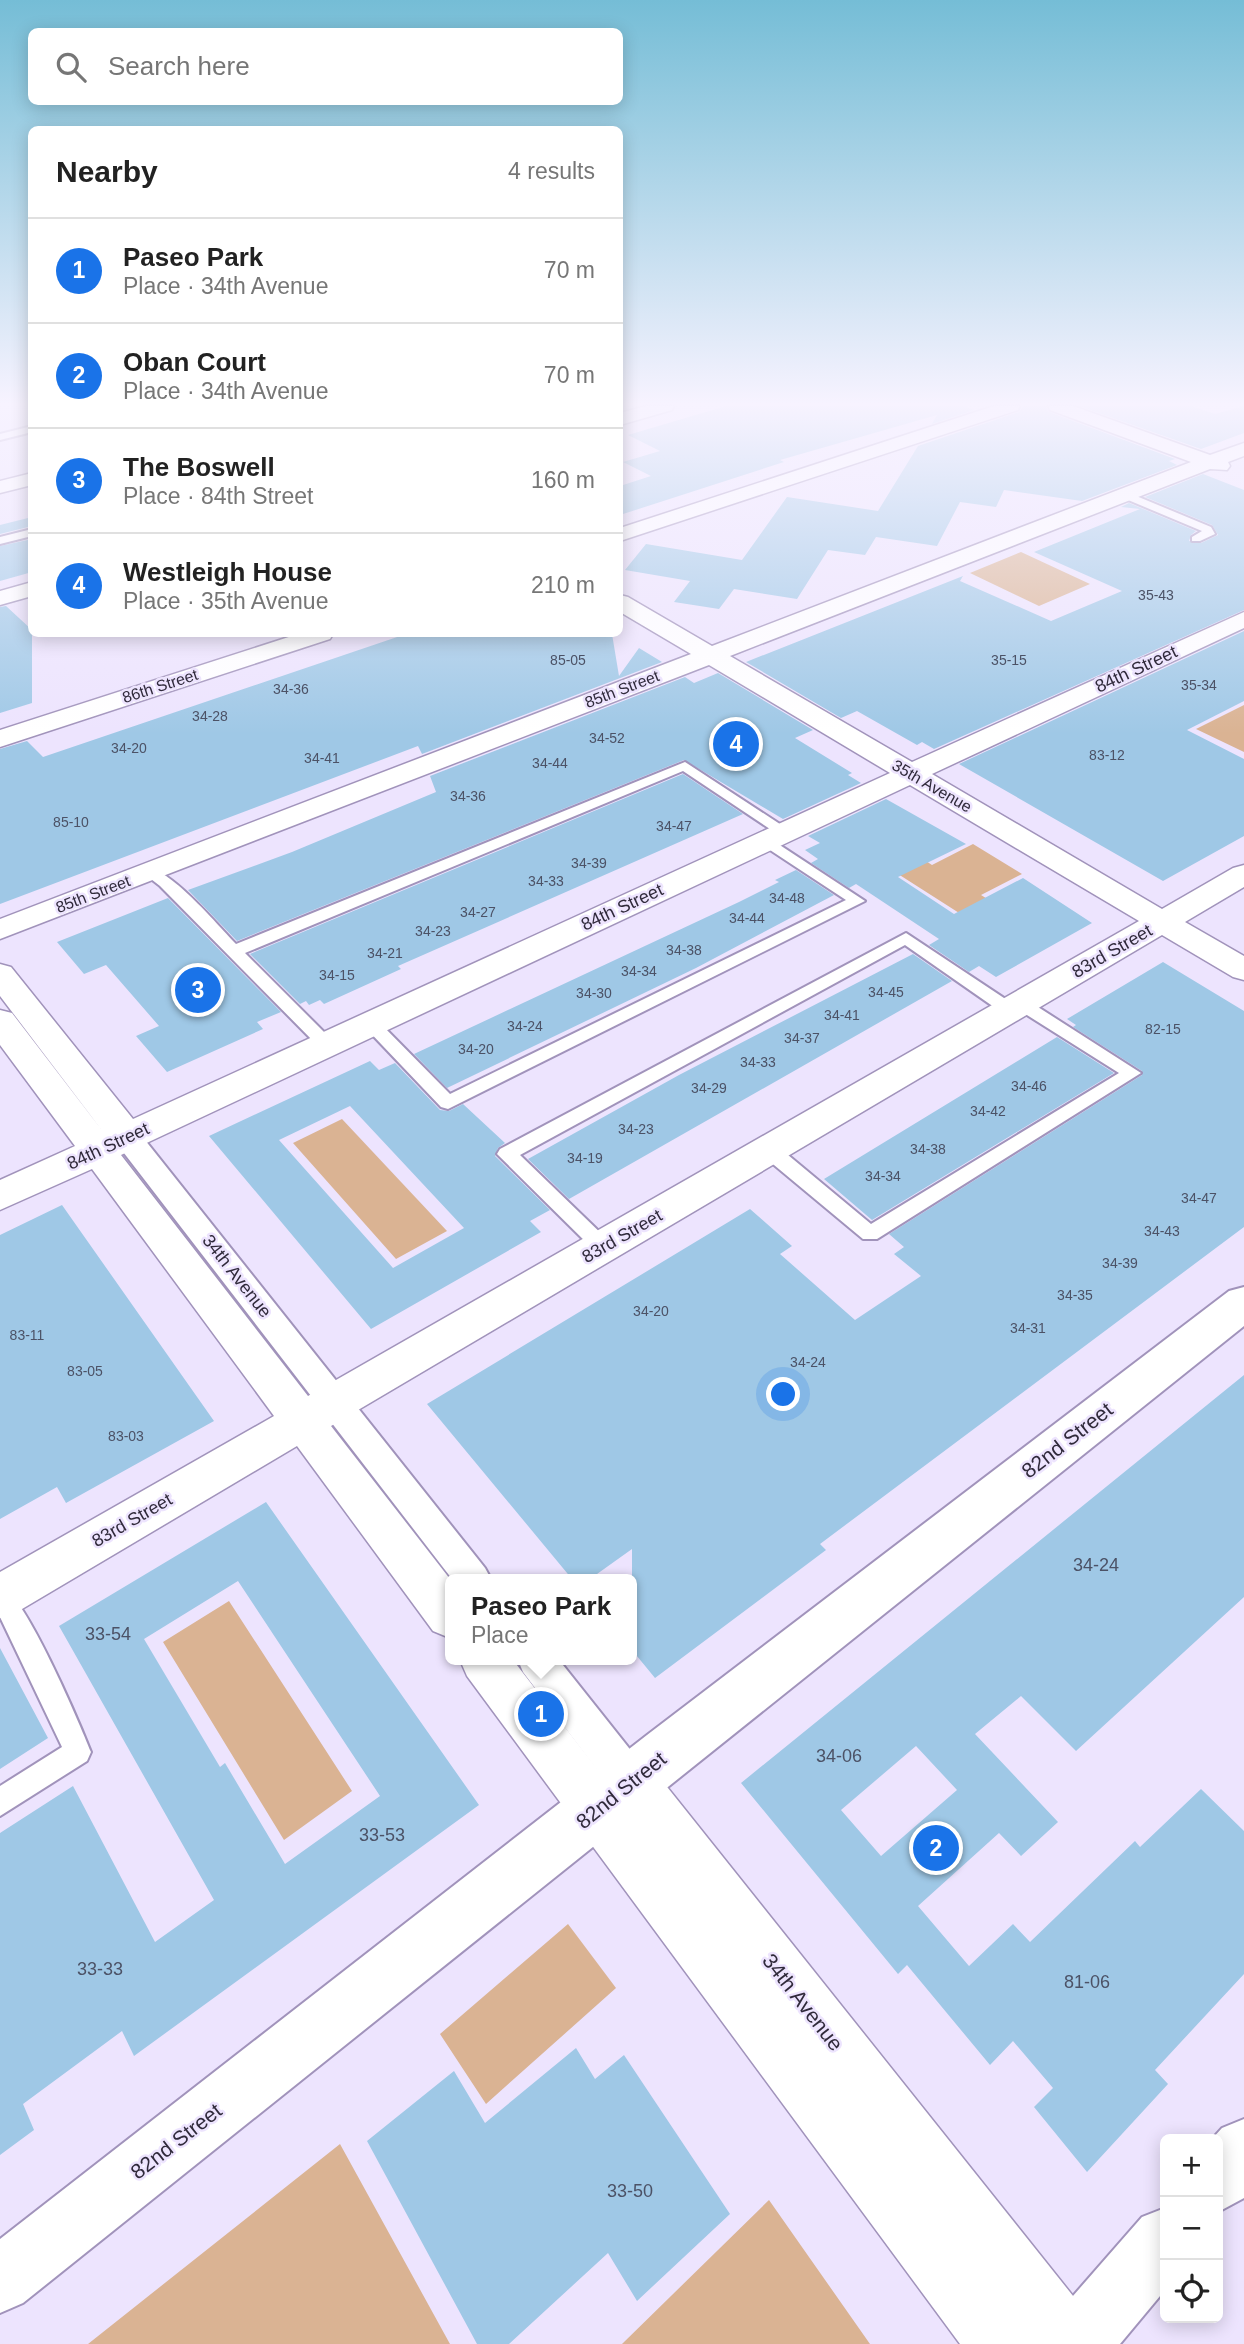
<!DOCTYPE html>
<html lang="en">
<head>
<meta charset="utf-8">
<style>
  :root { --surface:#fff; --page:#f2f2f2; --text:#222; --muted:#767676; --line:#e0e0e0; --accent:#1a73e8 }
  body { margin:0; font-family:Arial,sans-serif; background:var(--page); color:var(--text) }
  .controls { position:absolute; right:21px; bottom:21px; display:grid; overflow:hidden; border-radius:10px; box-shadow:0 4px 18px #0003 }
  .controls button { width:63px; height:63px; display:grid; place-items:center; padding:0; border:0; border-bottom:2px solid var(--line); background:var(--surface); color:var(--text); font:35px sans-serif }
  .you { position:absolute; left:784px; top:1395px; width:24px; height:24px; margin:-18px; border:5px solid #fff; border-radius:50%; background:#1a73e8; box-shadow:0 0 0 10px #1a73e833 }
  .badge { display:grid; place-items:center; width:46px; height:46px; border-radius:50%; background:var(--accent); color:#fff; font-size:23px; font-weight:700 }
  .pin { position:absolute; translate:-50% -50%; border:4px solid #fff; box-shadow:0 2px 7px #0006 }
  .popup { position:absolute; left:445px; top:1574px; width:192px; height:91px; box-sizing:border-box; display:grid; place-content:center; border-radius:10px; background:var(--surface); filter:drop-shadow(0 2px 5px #0005); font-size:23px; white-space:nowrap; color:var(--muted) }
  .popup b { font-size:26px; color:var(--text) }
  .popup::after { content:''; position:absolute; left:50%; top:100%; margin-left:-14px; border:14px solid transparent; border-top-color:var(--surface) }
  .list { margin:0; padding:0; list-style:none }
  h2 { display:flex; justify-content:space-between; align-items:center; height:91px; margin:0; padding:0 28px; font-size:30px }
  h2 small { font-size:23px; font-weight:400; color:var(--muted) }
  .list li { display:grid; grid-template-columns:46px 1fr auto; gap:21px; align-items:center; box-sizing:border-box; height:105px; padding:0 28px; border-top:2px solid var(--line) }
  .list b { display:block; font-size:26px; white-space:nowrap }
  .list p { margin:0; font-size:23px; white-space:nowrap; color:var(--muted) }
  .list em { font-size:23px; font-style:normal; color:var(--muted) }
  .icon { flex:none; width:38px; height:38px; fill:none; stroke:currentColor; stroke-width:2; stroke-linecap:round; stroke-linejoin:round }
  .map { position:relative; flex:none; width:1244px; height:2344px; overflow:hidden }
  .search { position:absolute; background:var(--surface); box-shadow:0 4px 18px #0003; left:28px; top:28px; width:595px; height:77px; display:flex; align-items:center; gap:18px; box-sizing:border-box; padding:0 24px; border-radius:10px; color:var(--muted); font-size:26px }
  .panel { position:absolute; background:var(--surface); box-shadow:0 4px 18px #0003; left:28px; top:126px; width:595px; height:511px; border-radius:10px }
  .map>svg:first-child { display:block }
  .green { fill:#dab393 }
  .building { fill:#9fc8e6; fill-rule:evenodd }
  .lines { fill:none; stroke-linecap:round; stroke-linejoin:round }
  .service-casing { stroke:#a193bb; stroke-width:4 }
  .pedestrian-casing { stroke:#a193bb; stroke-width:4 }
  .minor-casing { stroke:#a193bb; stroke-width:3 }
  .tertiary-casing { stroke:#a193bb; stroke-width:4 }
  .service { fill:#fff; fill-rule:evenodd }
  .pedestrian { fill:#fff; fill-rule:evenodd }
  .minor { fill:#fff; fill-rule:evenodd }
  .tertiary { fill:#fff; fill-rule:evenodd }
  .labels { text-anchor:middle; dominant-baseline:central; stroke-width:5; stroke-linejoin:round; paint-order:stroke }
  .number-label { font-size:14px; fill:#4c5266 }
  .far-street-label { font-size:16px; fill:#302a3b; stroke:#ede4fe }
  .street-label { font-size:18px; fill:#302a3b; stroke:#ede4fe }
  .near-number-label { font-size:18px; fill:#4c5266 }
  .near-street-label { font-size:21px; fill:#302a3b; stroke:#ede4fe }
</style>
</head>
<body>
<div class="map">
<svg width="1244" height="2344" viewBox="0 0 1244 2344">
  <rect width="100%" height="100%" fill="#ede4fe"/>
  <path class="green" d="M1021,552L1090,584L1039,606L970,573Z
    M1244,705V752L1196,729Z
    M900,844L932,865L973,844L1022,874L981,895L1019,919L992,934L873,858Z
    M342,1119L447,1231L396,1259L293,1143Z
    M229,1601L352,1791L284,1840L163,1642Z
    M568,1924L616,1988L486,2104L440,2034Z
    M340,2144L450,2344H88Z
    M769,2200L870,2344H622Z"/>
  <path class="building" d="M726,406H963L974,410L932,424L937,415L780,460L784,462L620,515V486L651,476L623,462L660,451L628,435Z
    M1023,406H1045L1049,412L1175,459L1169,461L1177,465L1082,501L1004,490L996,507L960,502L937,546L876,537L865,555L828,550L797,599L734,589L719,609L674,602L690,581L625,570L646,544L742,560L787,497L878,511L918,446L1019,412Z
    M1079,406H1192L1215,414L1244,406V433L1201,449Z
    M1203,474L1244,490V610L934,749L922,742L917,745L857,711L841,718L746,662L963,576L960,581L1051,621L1122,591L1034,552L1140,509L1121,507L1129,503L1196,531L1191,535L1189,541L1201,543L1218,535L1212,525L1145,497Z
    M32,517V526L0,534V525Z
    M32,539V572L0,581V546Z
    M6,606L32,630V703L0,713V607Z
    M1244,631V701L1187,730L1244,759V836L1163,881L959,764Z
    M406,634H612L619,676L639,648L662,662L422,754L418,746L0,904V749L27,741L43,757Z
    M718,673L813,730L795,738L852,773L848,775L861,783L783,819L684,760L237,941L188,890L292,852L436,792L430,776L685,677L694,683Z
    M683,774L743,814L398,966L401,969L324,1004L320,1000L309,1005L306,1001L300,1004L250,954Z
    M886,799L966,844L898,877L954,914L1023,878L1092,923L996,977L979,966L969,972L929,945L939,939L856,884L849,888L811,863L818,859L805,850L820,843L808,836Z
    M796,870L834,895L696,968L447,1088L414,1054L739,902L779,882L775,880Z
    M168,898L281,1012L257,1022L263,1029L167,1072L136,1036L159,1026L106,965L84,974L57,942Z
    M913,954L952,981L569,1199L528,1159L679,1075Z
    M1163,962L1244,1011V1227L820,1544L826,1550L655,1678L632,1650V1549L590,1579H572L427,1404L750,1209L792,1246L780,1254L855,1320L921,1276L894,1254L904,1247L889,1234L1142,1075V1071L1073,1027L1076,1025L1067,1019Z
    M1057,1037L1114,1073L872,1220L824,1179Z
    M370,1061L379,1070L395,1063L440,1110L449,1111L463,1104L505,1143L498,1148L495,1156L550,1210L530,1221L541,1232L371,1329L209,1136ZM350,1106L464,1228L393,1268L279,1140Z
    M62,1205L214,1421L66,1503L57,1487L0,1519V1235Z
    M1244,1375V1597L1076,1751L1021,1696L975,1734L1058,1822L1021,1856L999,1833L918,1906L969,1966L1013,1924L1030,1942L1135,1841L1140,1847L1201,1789L1244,1831V1974L1155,2070L1168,2084L1087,2172L1034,2107L1053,2088L1013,2041L990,2065L907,1965L898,1974L741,1783ZM916,1746L957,1790L881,1856L841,1810Z
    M266,1502L479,1805L134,2056L122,2031L23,2104L34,2130L0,2155V1833L73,1786L155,1942L214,1900L59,1626ZM238,1581L380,1796L285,1864L225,1763L220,1767L144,1639Z
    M0,1648L48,1738L0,1769Z
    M576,2048L595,2079L624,2055L730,2214L637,2301L608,2253L509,2344H477L367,2141L454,2071L485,2123Z"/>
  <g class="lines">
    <defs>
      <path id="service" d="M32,426V432L0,440V434Z
        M1121,493H1129L1211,527L1215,534L1200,541H1192V537L1202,531L1121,497Z
        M32,529V536L0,544V537Z
        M685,762L792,832L784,837L779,835L683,771L245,953L333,1041L336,1045L327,1051L321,1049L160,886L142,872L145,869C166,863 220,928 236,944Z
        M766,836L865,901L448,1109L441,1107L362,1024L371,1018L377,1020L450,1094L846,900L761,844V838Z
        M906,933L1013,1004L1021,998L1027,1000L1141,1073L877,1239H863L762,1155L760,1150L762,1145H776L871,1224L1119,1073L1019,1010L1010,1016L1004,1014L905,945L520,1155L610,1242L613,1247L610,1252H596L497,1154L500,1149Z
        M1,1586C25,1595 79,1722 91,1752L87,1761L0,1816V1786L62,1747L0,1617Z"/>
      <path id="pedestrian" d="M127,1127L137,1130L485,1568L491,1579H452L117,1144L113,1137L117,1130Z
        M518,1660H559L644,1767L649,1781L644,1795L630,1800L616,1795L523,1672Z"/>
      <path id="minor" d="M646,406H674L672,410L620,425V413Z
        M994,406H1020L1018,410L620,541V528Z
        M1048,406H1073L1210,455L1244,443V456L1228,462L1230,466L1227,470L1210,469L730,656L912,762L1244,612V628L932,774L1162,909L1233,868L1244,865V887L1185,922L1244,956V980L1233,977L1162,935L331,1426L450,1579V1638L433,1631L297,1446L17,1612L0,1618V1572L274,1416L92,1169L0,1210V1180L75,1146L0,1045V1010L12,1013L104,1133L0,996V964L11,967L133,1119L890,773L709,665L0,939V919L691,654L620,612V595L628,597L712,646L1191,462L1050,410ZM910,785L1139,921L308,1396L121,1155Z
        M32,473V485L0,493V481Z
        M32,582V596L0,605V591Z
        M298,634H333L330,639L0,747V730Z
        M460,1660H513L605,1779L612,1763L630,1755L648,1763L1093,2321L1102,2344H960L467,1676Z"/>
      <path id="tertiary" d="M1244,1287V1326L23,2303L0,2313V2239L647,1735L1229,1291Z
        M1244,2119V2198L1218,2212V2139H1212L1222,2128Z
        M1165,2208V2290L1120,2344H1042L1052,2320L1142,2217Z"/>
    </defs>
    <use href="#service" class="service-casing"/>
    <use href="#pedestrian" class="pedestrian-casing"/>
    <use href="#minor" class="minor-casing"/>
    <use href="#tertiary" class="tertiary-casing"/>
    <use href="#service" class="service"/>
    <use href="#pedestrian" class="pedestrian"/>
    <use href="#minor" class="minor"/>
    <use href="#tertiary" class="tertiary"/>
  </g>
  <linearGradient id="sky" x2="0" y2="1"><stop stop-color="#75bdd6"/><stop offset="0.55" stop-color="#f7f3ff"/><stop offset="1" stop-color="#f7f3ff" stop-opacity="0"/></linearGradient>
  <rect width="1244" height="734" fill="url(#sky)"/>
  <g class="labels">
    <g class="number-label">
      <text x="1156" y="595">35-43</text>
      <text x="568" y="660">85-05</text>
      <text x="1009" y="660">35-15</text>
      <text x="1199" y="685">35-34</text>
      <text x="291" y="689">34-36</text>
      <text x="210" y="716">34-28</text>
      <text x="607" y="738">34-52</text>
      <text x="129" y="748">34-20</text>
      <text x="1107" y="755">83-12</text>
      <text x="322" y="758">34-41</text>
      <text x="550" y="763">34-44</text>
      <text x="468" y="796">34-36</text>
      <text x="71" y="822">85-10</text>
      <text x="674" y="826">34-47</text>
      <text x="589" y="863">34-39</text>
      <text x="546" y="881">34-33</text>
      <text x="787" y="898">34-48</text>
      <text x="478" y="912">34-27</text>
      <text x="747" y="918">34-44</text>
      <text x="433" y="931">34-23</text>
      <text x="684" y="950">34-38</text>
      <text x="385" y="953">34-21</text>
      <text x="639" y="971">34-34</text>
      <text x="337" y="975">34-15</text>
      <text x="886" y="992">34-45</text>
      <text x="594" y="993">34-30</text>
      <text x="842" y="1015">34-41</text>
      <text x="525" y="1026">34-24</text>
      <text x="1163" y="1029">82-15</text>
      <text x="802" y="1038">34-37</text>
      <text x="476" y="1049">34-20</text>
      <text x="758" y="1062">34-33</text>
      <text x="1029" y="1086">34-46</text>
      <text x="709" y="1088">34-29</text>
      <text x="988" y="1111">34-42</text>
      <text x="636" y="1129">34-23</text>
      <text x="928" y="1149">34-38</text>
      <text x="585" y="1158">34-19</text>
      <text x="883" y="1176">34-34</text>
      <text x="1199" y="1198">34-47</text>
      <text x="1162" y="1231">34-43</text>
      <text x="1120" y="1263">34-39</text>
      <text x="1075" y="1295">34-35</text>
      <text x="651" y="1311">34-20</text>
      <text x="1028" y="1328">34-31</text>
      <text x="27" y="1335">83-11</text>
      <text x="808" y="1362">34-24</text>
      <text x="85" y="1371">83-05</text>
      <text x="126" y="1436">83-03</text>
    </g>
    <g class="far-street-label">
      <text transform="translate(160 686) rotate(-18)">86th Street</text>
      <text transform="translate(622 689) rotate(-21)">85th Street</text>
      <text transform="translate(932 786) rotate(30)">35th Avenue</text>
      <text transform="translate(93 894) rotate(-21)">85th Street</text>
    </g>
    <g class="street-label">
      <text transform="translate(1136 669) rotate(-25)">84th Street</text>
      <text transform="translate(622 907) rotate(-25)">84th Street</text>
      <text transform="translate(1112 951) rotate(-30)">83rd Street</text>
      <text transform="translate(108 1146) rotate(-25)">84th Street</text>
      <text transform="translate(622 1236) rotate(-30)">83rd Street</text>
      <text transform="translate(237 1276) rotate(52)">34th Avenue</text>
      <text transform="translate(132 1520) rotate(-30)">83rd Street</text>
    </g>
    <g class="near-number-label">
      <text x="1096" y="1565">34-24</text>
      <text x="108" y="1634">33-54</text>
      <text x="839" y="1756">34-06</text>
      <text x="382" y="1835">33-53</text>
      <text x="100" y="1969">33-33</text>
      <text x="1087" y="1982">81-06</text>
      <text x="630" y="2191">33-50</text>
    </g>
    <g class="near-street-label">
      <text transform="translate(1067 1440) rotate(-38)">82nd Street</text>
      <text transform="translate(621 1790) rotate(-39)">82nd Street</text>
      <text transform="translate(803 2002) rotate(52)">34th Avenue</text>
      <text transform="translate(176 2141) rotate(-38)">82nd Street</text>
    </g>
  </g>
</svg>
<div class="controls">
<button>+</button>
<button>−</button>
<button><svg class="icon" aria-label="locate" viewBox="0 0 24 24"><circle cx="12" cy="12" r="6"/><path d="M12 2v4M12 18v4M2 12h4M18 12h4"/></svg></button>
</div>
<div class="you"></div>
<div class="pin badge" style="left:541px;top:1714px">1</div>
<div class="popup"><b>Paseo Park</b>Place</div>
<div class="pin badge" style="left:936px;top:1848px">2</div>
<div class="pin badge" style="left:198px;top:990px">3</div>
<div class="pin badge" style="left:736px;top:744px">4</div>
<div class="search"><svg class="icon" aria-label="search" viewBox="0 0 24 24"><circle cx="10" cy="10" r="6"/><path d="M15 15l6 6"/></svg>Search here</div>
<section class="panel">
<h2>Nearby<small>4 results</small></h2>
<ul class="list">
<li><span class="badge">1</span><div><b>Paseo Park</b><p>Place · 34th Avenue</p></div><em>70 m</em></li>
<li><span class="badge">2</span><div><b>Oban Court</b><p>Place · 34th Avenue</p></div><em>70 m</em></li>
<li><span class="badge">3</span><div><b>The Boswell</b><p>Place · 84th Street</p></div><em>160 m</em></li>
<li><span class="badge">4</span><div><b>Westleigh House</b><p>Place · 35th Avenue</p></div><em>210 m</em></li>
</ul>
</section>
</div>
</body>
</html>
